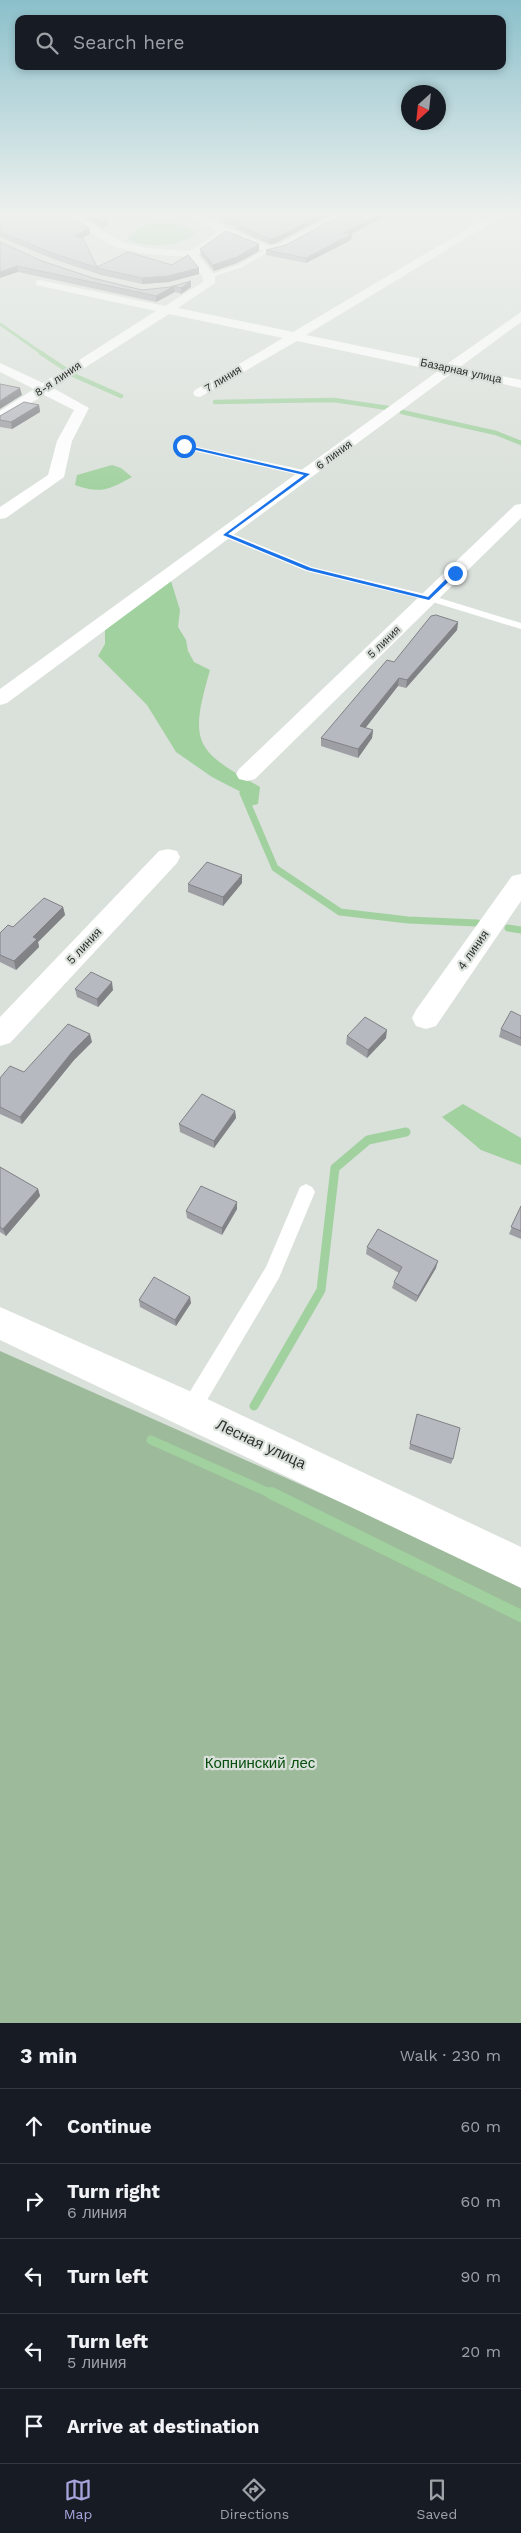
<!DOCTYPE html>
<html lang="en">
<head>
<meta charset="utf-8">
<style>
  :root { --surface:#171b24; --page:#20242c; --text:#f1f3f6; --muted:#9ea1a6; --line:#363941; --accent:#a6a4db }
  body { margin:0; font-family:"Work Sans",sans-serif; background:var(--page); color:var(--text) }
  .compass { position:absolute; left:401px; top:85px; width:45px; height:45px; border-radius:50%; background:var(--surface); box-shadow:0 2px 8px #0003; rotate:207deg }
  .stop { position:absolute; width:15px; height:15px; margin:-11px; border:4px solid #1a73e8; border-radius:50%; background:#fff }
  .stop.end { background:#1a73e8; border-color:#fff; box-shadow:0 1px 5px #0008 }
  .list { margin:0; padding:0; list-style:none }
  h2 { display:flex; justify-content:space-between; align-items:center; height:65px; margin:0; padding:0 20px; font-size:21px }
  h2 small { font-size:16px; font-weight:400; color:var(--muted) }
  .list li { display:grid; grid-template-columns:32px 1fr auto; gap:15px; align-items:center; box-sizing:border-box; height:75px; padding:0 20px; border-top:1px solid var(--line) }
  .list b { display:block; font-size:19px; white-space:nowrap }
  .list p { margin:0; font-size:16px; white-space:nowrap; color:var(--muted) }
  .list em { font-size:16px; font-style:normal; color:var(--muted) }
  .icon { flex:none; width:28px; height:28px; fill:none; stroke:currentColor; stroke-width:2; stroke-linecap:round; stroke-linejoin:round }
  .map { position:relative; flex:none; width:521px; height:2023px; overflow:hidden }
  .search { position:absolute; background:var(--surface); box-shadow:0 2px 8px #0003; left:15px; right:15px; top:15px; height:55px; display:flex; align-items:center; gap:12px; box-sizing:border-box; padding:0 18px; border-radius:10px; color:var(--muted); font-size:19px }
  .sheet { height:440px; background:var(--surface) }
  nav { display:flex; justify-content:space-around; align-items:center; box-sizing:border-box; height:70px; border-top:1px solid var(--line); background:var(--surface); font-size:14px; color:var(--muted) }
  nav a { display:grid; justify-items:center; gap:2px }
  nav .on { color:var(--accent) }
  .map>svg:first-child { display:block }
  .green { fill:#9dbb9b }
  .water { fill:#a1d19f }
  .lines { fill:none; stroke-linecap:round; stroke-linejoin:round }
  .stream-far4 { stroke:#a1d19f; stroke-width:3 }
  .stream-far3 { stroke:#a1d19f; stroke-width:4.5 }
  .stream-far2 { stroke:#a1d19f; stroke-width:7 }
  .stream-far1 { stroke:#a1d19f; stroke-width:9 }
  .stream { stroke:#a1d19f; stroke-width:12 }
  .service { fill:#fff; fill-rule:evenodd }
  .minor { fill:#fff; fill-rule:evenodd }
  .wall { fill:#9d9fa5 }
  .shaded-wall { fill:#808286 }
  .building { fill:#b7b9c0; stroke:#808286 }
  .route { fill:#1a73e8 }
  .labels { text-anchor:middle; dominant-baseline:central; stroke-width:4.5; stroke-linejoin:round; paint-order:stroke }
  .far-street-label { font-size:11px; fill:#2d2f2d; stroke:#dae0da }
  .street-label { font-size:12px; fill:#2d2f2d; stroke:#dae0da }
  .near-street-label { font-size:15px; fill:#2d2f2d; stroke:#dae0da }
  .near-park-label { font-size:15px; fill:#054e0d; stroke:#dae0da }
</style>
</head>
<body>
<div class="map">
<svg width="521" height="2023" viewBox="0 0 521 2023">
  <rect width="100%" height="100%" fill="#dae0da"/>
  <path class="green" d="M0,1351L439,1546L521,1587V2023H0Z"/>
  <path class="water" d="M154,222L173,223L196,232C185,247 141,249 127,238L141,227Z
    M112,465L121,468L132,477C108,490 101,494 75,485L77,475Z
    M171,581L180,610L178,627L186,640L188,651L194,662L210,670C189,743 194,750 260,787L258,804L249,806L243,793L212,777L176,752L147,705L98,656L105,644V624Z
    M463,1104L521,1138V1165L481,1150L442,1117Z"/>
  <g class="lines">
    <path class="stream-far4" d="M0,324L43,354"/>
    <path class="stream-far3" d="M41,353L65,369
      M71,374L121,396
      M215,402L334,400L388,408
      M402,412L496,433L521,443"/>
    <path class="stream-far2" d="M243,793L275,868L340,912L408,920L477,923
      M508,928L521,930"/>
    <path class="stream-far1" d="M254,1406L321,1290L335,1168L368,1140L406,1132
      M151,1440L274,1495"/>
    <path class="stream" d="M271,1493L521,1616"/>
    <path class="service" d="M268,248L270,251L242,267L209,278L206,276L238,265Z
      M184,444L308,471L312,474L308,477L181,448L180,446Z
      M222,532H228L312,567L433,596L521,623V629L426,600L306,571L222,536Z
      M306,1184L312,1187L315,1192L279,1278L197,1417L190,1420L183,1417L180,1410L183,1403L266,1267L300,1187Z"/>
    <path class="minor" d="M57,212H71L122,242L147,248L190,251L218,231L179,212H193L269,246L277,245L339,212H353L285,249L268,253L226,235L198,255L215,276V283L178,308L293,332L496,212H509L306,335L447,364L521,312V322L460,367L521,380V388L452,373L7,703L0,705V689L438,371L297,341L200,397L195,396L193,393L195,390L283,338L169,314L53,388L89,408L72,441L64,477L6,518L0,519V507L48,475L57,441L74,410L44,395L0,422V411L34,389L0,372V363L43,383L156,311L36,285V281L40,280L165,306L203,282V277L188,257L147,254L115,247Z
      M521,504V518L255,779L247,781L239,779L236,774L239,769L515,505Z
      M168,849L177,851L180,857L177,863L10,1043L0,1046V1017L159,851Z
      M521,874V901L436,1026L426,1029L416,1026L412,1018L416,1010L512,876Z
      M0,1307L203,1397L521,1547V1588L0,1340Z"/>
  </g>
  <path class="wall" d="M0,212L89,228L90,234L82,238L97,267L199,274L169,282L142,284L101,275L53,259L0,237Z
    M75,212H96L107,220L108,225L102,228Z
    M235,212H334L276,243L269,244L236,229V226L223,224V218Z
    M352,234L351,240L306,263L266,255V250L286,245Z
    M0,242L42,261L93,278L142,290L170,287L191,281V287L181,294L175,292L156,302L18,272Z
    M259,244V251L237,263L214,271L201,255L200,249Z
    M39,405L40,412L12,429L0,427V416Z
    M458,622L457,630L406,688L398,686L365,728L373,730L372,738L358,758L321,746V738L394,662Z
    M242,883L223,906L188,892V884Z
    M63,907L65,915L38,942L39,947L16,970L0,962V933Z
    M75,989L113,990L98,1007L77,997Z
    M521,1016V1046L499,1037L501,1029Z
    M347,1036L386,1038L367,1058L346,1044Z
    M92,1042L74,1060L22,1124L0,1114V1078L24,1072Z
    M235,1111L236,1118L214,1148L180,1132L179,1124Z
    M0,1167L38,1189L40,1196L6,1236L0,1232Z
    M521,1206V1239L509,1234Z
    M237,1209L222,1235L187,1218L186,1211Z
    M367,1247L436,1268L416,1302L392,1288L394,1282L399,1273L366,1254Z
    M139,1300L191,1303L176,1326L140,1307Z
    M417,1414L453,1459L451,1464L409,1449Z"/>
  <path class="shaded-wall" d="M325,212H334L276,243L269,244V239Z
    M385,212H394L343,238L344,233Z
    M107,220L108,225L102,228V222Z
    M89,228L90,234L75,241V236Z
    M352,234L351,240L306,263V258Z
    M259,244V251L237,263L214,271L213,265Z
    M17,266L18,272L0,278V272Z
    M199,268V274L169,282L142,284V278Z
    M191,281V287L181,294V288Z
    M174,286L175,292L156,302V296Z
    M20,388L22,395L0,409V401Z
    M39,405L40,412L12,429L11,422Z
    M458,622L457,630L406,688L407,680Z
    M399,678L398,686L360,735V726Z
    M373,730L372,738L358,758V749Z
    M242,875V883L223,906V897Z
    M63,907L65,915L38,942L39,947L16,970L14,961L33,937Z
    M112,982L113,990L98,1007L97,999Z
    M387,1030L386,1038L367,1058L368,1050Z
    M90,1034L92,1042L74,1060L22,1124L20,1117L72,1052Z
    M235,1111L236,1118L214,1148V1141Z
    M38,1189L40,1196L6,1236L3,1229Z
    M237,1202V1209L222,1235V1228Z
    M438,1261L436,1268L416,1302L418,1296Z
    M190,1297L191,1303L176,1326L175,1320Z"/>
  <path class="building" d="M0,212H64L89,228L75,236L83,238L97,267L128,252L172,265L188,255L199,268L168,276L142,278L101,269L52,253L0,232Z
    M84,212H96L107,220L102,222Z
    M235,212H325L276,238L269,239L236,224L240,222L223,218Z
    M347,212H385L344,233L352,234L306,258L266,250L286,245Z
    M226,231L259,244L237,257L213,265L200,249Z
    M0,242L42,261L93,278L142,290L170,287L191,281L181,288L174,286L156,296L17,266L0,272Z
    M0,384L20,388L0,401Z
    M24,402L39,405L11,422L0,420V416Z
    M436,615L458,622L407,680L399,678L360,726L373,730L358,749L321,738L387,660L394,662L431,616Z
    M207,862L242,875L223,897L188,884Z
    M44,898L63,907L33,937L37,939L14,961L0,955V933L8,925L13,927Z
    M91,972L112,982L97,999L75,989Z
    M511,1011L521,1016V1038L501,1029Z
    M365,1017L387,1030L368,1050L347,1036Z
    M68,1024L90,1034L72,1052L20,1117L0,1107V1078L10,1066L24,1072Z
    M202,1094L235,1111L214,1141L179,1124Z
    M0,1167L38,1189L3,1229L0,1227Z
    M201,1186L237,1202L222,1228L186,1211Z
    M521,1206V1231L511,1227Z
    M378,1229L438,1261L418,1296L394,1282L402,1267L367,1247Z
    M154,1277L190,1297L175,1320L139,1300Z
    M417,1414L460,1428L453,1459L410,1444Z"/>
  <linearGradient id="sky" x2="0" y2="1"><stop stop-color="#8bc0cb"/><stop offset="0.43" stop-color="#eef1ee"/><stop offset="1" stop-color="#eef1ee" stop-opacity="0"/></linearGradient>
  <rect width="521" height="496" fill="url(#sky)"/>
  <path class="route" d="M184,445L310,474L228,534L311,568L428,597L453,572L458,573L429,600L307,570L223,535L304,475L183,447Z"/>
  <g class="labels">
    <g class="far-street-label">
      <text transform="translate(461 371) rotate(12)">Базарная улица</text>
      <text transform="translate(58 379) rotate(-34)">8-я линия</text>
      <text transform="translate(223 379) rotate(-31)">7 линия</text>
      <text transform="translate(334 455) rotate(-36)">6 линия</text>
      <text transform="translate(384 642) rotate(-44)">5 линия</text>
    </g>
    <g class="street-label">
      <text transform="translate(84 946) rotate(-47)">5 линия</text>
      <text transform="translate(473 950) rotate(-55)">4 линия</text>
    </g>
    <g class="near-street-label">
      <text transform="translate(261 1444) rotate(25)">Лесная улица</text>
    </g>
    <g class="near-park-label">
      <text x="260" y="1763">Копнинский лес</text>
    </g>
  </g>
</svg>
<svg class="compass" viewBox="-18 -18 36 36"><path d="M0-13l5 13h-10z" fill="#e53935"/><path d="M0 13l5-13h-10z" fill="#9ea1a6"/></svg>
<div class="stop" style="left:184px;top:446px"></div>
<div class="stop end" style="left:455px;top:573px"></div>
<div class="search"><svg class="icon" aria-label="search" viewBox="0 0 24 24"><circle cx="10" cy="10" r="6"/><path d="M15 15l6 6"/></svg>Search here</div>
</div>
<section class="sheet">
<h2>3 min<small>Walk · 230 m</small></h2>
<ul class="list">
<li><svg class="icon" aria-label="ahead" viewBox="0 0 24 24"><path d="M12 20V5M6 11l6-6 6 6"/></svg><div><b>Continue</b></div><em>60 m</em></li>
<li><svg class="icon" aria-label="right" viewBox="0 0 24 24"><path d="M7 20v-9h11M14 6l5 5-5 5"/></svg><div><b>Turn right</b><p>6 линия</p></div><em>60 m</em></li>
<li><svg class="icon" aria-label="left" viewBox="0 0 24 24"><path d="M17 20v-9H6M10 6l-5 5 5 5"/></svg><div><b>Turn left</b></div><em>90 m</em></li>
<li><svg class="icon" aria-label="left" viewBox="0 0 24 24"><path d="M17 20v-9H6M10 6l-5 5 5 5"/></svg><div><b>Turn left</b><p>5 линия</p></div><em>20 m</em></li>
<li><svg class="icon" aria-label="arrive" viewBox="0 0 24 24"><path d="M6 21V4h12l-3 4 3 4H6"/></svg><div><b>Arrive at destination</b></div></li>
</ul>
</section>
<nav>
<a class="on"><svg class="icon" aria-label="map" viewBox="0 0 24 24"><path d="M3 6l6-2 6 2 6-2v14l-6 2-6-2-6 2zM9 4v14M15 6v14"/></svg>Map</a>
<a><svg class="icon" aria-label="directions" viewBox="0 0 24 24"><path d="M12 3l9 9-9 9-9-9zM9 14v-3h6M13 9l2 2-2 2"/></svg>Directions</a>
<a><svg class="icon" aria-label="saved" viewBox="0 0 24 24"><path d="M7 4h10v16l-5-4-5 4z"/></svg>Saved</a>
</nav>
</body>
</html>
